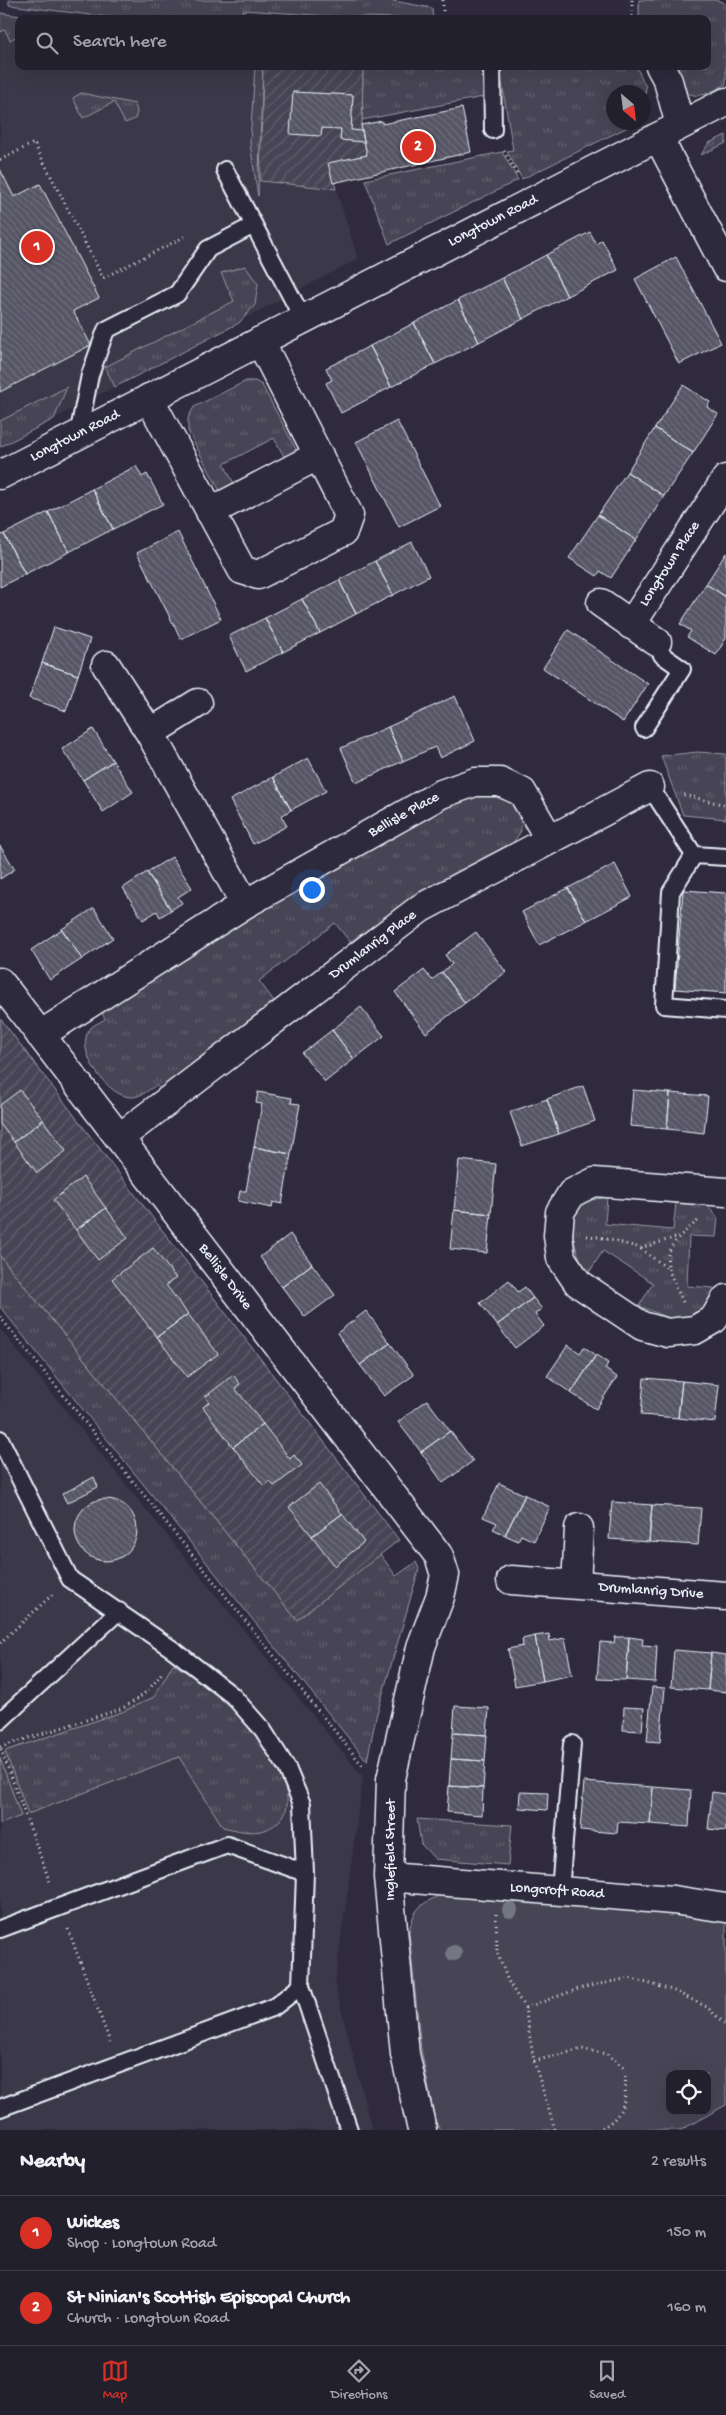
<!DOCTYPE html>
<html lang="en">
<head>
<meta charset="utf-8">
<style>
  :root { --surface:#23202e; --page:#2f2d3a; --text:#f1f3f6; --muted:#a3a3aa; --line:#403e4a; --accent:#d93025 }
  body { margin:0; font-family:"Gochi Hand",sans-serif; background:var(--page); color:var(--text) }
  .controls { position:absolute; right:15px; bottom:15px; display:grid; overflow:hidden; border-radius:10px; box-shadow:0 5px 20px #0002 }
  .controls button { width:45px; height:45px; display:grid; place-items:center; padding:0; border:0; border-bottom:1px solid var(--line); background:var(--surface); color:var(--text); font:25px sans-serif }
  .compass { position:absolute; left:606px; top:85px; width:45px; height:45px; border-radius:50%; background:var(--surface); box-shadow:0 5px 20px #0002; rotate:152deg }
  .you { position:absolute; left:311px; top:889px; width:18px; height:18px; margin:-12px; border:4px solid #fff; border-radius:50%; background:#1a73e8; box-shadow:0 0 0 8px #1a73e833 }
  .badge { display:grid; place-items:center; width:32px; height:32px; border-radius:50%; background:var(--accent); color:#fff; font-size:16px; font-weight:700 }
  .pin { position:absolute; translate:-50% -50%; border:2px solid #fff; box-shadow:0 1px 5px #0006 }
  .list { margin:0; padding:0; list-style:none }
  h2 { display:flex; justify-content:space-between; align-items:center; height:65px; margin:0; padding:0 20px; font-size:21px }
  h2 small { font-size:16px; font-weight:400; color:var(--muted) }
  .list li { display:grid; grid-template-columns:32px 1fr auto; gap:15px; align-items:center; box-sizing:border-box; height:75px; padding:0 20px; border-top:1px solid var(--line) }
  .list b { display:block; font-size:19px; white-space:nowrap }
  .list p { margin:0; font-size:16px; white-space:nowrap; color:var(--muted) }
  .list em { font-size:16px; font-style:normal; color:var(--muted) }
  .icon { flex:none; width:28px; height:28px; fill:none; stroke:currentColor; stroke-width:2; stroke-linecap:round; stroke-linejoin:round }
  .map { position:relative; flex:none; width:726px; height:2130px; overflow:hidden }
  .search { position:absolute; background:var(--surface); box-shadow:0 5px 20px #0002; left:15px; right:15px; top:15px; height:55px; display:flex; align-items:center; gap:12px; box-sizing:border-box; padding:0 18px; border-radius:10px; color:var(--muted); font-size:19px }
  .sheet { height:215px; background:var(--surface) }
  nav { display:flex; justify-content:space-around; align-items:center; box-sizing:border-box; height:70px; border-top:1px solid var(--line); background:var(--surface); font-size:14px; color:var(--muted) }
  nav a { display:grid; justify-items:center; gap:2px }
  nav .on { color:var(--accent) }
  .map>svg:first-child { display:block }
  .built { fill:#3b3749 }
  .grass { fill:url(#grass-tufts); stroke:#979aa6 }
  .park { fill:#464455; stroke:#979aa6; fill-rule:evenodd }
  .garden { fill:url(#garden-furrows); stroke:#979aa6 }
  .building { fill:url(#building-back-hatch); stroke:#e8f1f8 }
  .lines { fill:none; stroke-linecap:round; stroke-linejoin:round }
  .lane-casing { stroke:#e8f1f8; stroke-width:20 }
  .street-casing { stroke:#e8f1f8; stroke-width:31 }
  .secondary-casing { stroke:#e8f1f8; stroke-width:31 }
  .path { stroke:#e8f1f8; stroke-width:3; stroke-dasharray:1 4; stroke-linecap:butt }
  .lane { stroke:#2f2a3d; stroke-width:16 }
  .street { stroke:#2f2a3d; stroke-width:28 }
  .secondary { stroke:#2f2a3d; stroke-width:28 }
  .tree { fill:#757684 }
  .labels { text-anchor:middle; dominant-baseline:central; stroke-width:4.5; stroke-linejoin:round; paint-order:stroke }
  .street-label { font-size:15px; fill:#e8f1f8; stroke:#2f2a3d }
</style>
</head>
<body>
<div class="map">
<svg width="726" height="2130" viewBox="0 0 726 2130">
  <defs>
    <pattern id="grass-tufts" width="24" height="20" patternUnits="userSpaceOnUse" patternTransform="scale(1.25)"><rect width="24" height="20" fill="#464455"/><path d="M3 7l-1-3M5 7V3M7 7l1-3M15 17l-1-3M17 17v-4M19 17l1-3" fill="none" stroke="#615f6e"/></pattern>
    <pattern id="garden-furrows" width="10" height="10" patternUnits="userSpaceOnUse" patternTransform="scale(1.25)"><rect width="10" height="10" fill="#464455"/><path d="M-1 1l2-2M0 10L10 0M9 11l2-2" fill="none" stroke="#615f6e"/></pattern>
    <pattern id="building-back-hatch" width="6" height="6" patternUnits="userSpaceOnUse" patternTransform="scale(1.25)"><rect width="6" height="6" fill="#575565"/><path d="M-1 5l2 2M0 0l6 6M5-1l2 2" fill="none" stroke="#6f6e7c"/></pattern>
  </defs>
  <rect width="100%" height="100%" fill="#2f2a3d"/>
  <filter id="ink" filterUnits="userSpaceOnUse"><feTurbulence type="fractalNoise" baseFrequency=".02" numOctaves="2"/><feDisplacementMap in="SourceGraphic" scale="10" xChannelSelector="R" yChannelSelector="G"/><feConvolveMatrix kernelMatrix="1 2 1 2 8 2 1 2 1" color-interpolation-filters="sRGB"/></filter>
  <g filter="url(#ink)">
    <path class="built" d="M0,13L41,19H19V66H263L260,181L336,189L358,259L0,447Z
      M0,1329L363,1777L335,1984L372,2130H0Z"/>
    <path class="grass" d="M9,0H388L432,8L433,19L327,16L243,10L242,19H123L9,5Z
      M639,0H717L726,4V84C713,91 697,102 684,90L678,66H707V19H639Z
      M0,13L41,19H19V35L10,40L5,30L0,32Z
      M255,66H263L258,196L250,143Z
      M363,66H484L483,97L362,120Z
      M499,66H636L646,87L644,103V92H614V122L634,123L632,125L522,179L507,151L513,150Z
      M81,93L135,104L137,112L135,119L125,123L114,102L83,118L73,98Z
      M726,135V143L701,155L709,143Z
      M502,152L518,180L389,244L365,180Z
      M245,266L258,284L255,305L239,323L115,387L105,367L234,301L221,273Z
      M246,381H255L262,385L298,453L286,460L274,438L224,464L235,486L221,493L188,431V418L194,407Z
      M67,387L54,419L0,447V421Z
      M697,752L726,754V819L683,815L661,756Z
      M487,793L508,799L520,812L521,831L511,846L422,892L350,942L335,923L259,981L274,1001L161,1090L156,1085C149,1090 141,1097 131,1097C110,1098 74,1052 89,1030C92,1025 101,1022 105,1019L101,1011L250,915L431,813L460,800Z
      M607,1197L605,1224L673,1230L676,1203L706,1204L718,1218L716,1237L689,1236L687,1286L714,1288L703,1312L677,1321L639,1306L653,1283L603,1251L588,1274C576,1256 561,1215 587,1201C592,1199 601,1199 607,1197Z
      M0,1256L297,1620L380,1554L396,1576L416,1562L419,1569L376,1717L367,1761L0,1307Z
      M173,1664C187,1673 203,1681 215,1691C238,1712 310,1790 280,1820C264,1837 244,1832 223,1827L179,1757L28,1814L5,1751L122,1712L154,1697Z
      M0,1758L21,1816L0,1824Z
      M417,1819L512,1825L508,1865L435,1859L421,1844Z"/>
    <path class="park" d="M442,1894L714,1917L726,1920V2105L681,2130H440L435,2120L421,2049L409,1932C414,1907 420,1905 442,1894ZM670,2074H707V2111H670Z"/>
    <path class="garden" d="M263,66H363L362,131L351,130L353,95L293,92L291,134L321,136L322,128L341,129L340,140L364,142L367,155L329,163L336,189L260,181Z
      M0,1018L399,1540L297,1620L0,1256Z"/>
    <path class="building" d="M293,92L353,95L351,130L362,131L364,142L340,140L341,129L322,128L321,136L290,134Z
      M462,108L471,152L333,183L328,163L367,155L361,125L382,121V124Z
      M0,169L14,197L40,184L99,298L73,311L91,345L0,392Z
      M590,232L596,244L602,240L618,270L567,296L546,255Z
      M546,255L567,296L523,319L502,278Z
      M676,257L721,343L679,364L635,279Z
      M502,278L523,319L479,342L458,300Z
      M458,300L479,342L435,364L414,323Z
      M414,323L435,364L391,387L370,346Z
      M370,346L391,387L341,413L326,383L332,380L326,368Z
      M683,385L710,402L707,407L718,414L693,453L655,428Z
      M397,421L440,506L399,527L356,442Z
      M655,428L693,453L664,496L627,472Z
      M136,466L142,477L147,474L163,504L113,529L92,489Z
      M627,472L664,496L636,540L598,515Z
      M92,489L113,529L69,552L48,512Z
      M48,512L69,552L25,574L4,534Z
      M598,515L636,540L611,578L600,571L597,576L569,558Z
      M178,532L221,619L181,639L137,553Z
      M4,534L25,574L0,587V536Z
      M412,542L429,576L393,595L375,561Z
      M726,553V597L706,584Z
      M375,561L393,595L356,614L339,580Z
      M339,580L356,614L320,633L302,599Z
      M706,584L726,597V638L716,655L687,637L691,631L680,624Z
      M302,599L320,633L283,652L265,618Z
      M265,618L283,652L246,671L229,636Z
      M54,627L90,639L78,675L42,663Z
      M568,630L648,684L623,722L543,668Z
      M42,663L78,675L66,711L29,698Z
      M455,696L475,741L440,758L435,747L403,761L388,727Z
      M388,727L403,761L356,783L341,748Z
      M93,729L113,761L83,780L62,749Z
      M308,758L326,791L291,810L273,777Z
      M113,761L133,792L103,812L83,780Z
      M273,777L291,810L281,816L287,826L253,844L230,800Z
      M0,846L15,869L0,879Z
      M172,857L192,888L178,897L182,903L171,910L147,872Z
      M615,864L632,897L586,921L568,888Z
      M147,872L171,910L160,917L157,911L143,920L123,888Z
      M568,888L586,921L539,945L522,912Z
      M683,890L726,893V993L675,989Z
      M94,908L113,938L82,959L62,929Z
      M62,929L82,959L50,980L31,950Z
      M476,932L506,972L465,1003L442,972L452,964L445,955Z
      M424,970L432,980L442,972L465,1003L426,1033L395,992Z
      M361,1007L384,1036L354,1059L332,1030Z
      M332,1030L354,1059L325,1082L302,1053Z
      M583,1086L595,1121L559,1134L547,1099Z
      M20,1090L43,1120L14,1142L0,1124V1105Z
      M633,1090L670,1093L667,1129L630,1126Z
      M258,1092L292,1098L291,1103L300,1104L291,1154L254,1147L262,1104L256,1103Z
      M670,1093L708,1096L704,1133L667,1129Z
      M547,1099L559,1134L522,1146L510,1112Z
      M43,1120L66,1151L37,1173L14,1142Z
      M254,1147L291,1154L282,1204L273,1202L272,1208L238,1201L240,1191H246Z
      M459,1160L496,1164L491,1214L454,1210Z
      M83,1177L106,1208L76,1230L53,1200Z
      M106,1208L128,1238L98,1260L76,1230Z
      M454,1210L491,1214L487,1253L450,1249Z
      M290,1234L312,1264L282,1287L260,1257Z
      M153,1248L176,1278L166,1285L188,1314L157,1337L112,1279Z
      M312,1264L335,1295L305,1317L282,1287Z
      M509,1280L518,1292L525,1287L533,1298L497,1325L480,1303Z
      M533,1298L542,1309L535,1314L544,1326L515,1348L497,1325Z
      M366,1311L390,1343L360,1365L337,1333Z
      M188,1314L218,1354L187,1377L157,1337Z
      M390,1343L414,1375L384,1396L360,1365Z
      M568,1345L580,1353L584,1347L596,1355L571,1393L547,1376Z
      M596,1355L608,1363L605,1369L617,1377L596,1409L571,1393Z
      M233,1375L240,1384L235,1388L263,1424L233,1447L203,1407L209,1402L205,1397Z
      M644,1378L682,1381L678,1418L641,1415Z
      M682,1381L719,1385L715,1422L678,1418Z
      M427,1400L450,1431L421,1452L398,1422Z
      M263,1424L290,1459L294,1455L302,1465L274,1486L270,1481L264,1486L233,1447Z
      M450,1431L473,1461L443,1483L421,1452Z
      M94,1477L98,1487L67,1503L62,1494Z
      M499,1483L525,1495L505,1535L493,1529L497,1523L483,1517Z
      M319,1484L342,1514L312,1536L289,1507Z
      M525,1495L550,1507L534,1541L521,1535L518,1541L505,1535Z
      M75 1530a31 31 0 1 1 62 0a31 31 0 1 1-62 0Z
      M612,1502L652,1505L649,1542L609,1539Z
      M652,1505L701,1508L698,1545L649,1542Z
      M342,1514L364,1542L335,1566L312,1536Z
      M549,1634L550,1641L565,1638L572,1675L543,1681L535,1636Z
      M535,1636L543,1681L515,1686L508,1649L523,1646L522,1639Z
      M615,1637H629L626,1680L597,1679L600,1642L614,1643Z
      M629,1637L643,1639L642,1645L657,1646L655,1682L626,1680Z
      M674,1650L711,1653L708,1690L671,1687Z
      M711,1653L726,1655V1692L708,1690Z
      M652,1687L665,1688L660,1742L647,1741Z
      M455,1706L489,1708L487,1735L453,1733Z
      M624,1707L644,1708L642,1731L623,1730Z
      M453,1733L487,1735L485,1761L451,1759Z
      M451,1759L485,1761L483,1788L449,1786Z
      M584,1782L653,1787L650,1824L618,1822L617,1833L580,1830Z
      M449,1786L483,1788L482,1815L447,1812Z
      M653,1787L691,1790L689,1827L650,1824Z
      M520,1792L548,1793L547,1810L519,1808Z
      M712,1792L726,1794V1831L708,1829Z"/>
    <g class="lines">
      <defs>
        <path id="lane" d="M492,66L493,130
          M225,170L303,319
          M78,435L90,375L106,330L177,294L208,249L254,225
          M644,728L682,669L662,655L657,642
          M650,787L694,855L726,857
          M694,855L671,892L664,1005L726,1010
          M0,1439L70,1579L175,1651L233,1696L263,1730L287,1768L302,1804L305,1873
          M0,1721L119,1611
          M560,1891L572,1744
          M0,1929L227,1845L305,1873L301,1986L274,2007L0,2108
          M301,1986L349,2130"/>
        <path id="street" d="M660,66L668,81L680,125
          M658,137L726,267
          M149,398L242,570L258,575L343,532L349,515L260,341
          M210,512L319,455
          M601,603L657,642
          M631,625L726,479
          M106,665L150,733L245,904
          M150,733L198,703
          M0,982L439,1556L445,1575L440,1597L421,1647L391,1779L388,1877L405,2054L422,2130
          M40,1035L245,904L441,794L475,782H500L522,792L550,840
          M119,1138L421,908L650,787
          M726,1192L594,1182L572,1193L560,1212L558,1235L561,1258L578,1283L642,1326L668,1333L695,1330L714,1319L726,1299
          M511,1580L726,1596
          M576,1585L579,1528
          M388,1877L673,1900L726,1908"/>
        <path id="secondary" d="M0,475L726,102"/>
      </defs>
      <use href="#lane" class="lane-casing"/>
      <use href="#street" class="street-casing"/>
      <use href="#secondary" class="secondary-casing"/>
      <path class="path" d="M443,0V15
        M632,0V19
        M504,151L518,176
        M0,160L34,143L103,278L186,236
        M684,795L726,805
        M587,1236L599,1237L641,1248L677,1237
        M641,1249L667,1268
        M683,1302C662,1258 658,1252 699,1220
        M0,1317L363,1766
        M0,1643L53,1594
        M0,1747L121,1709C140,1699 151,1689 163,1671
        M1,1749L51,1885
        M496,1914L497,1952L508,1981L525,2008L534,2061L555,2130
        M68,1929L110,2042
        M525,2008L581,1988L629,1978L672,1990L707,2007L726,2025
        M534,2061L582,2049L607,2054L624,2068C628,2095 626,2118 597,2130"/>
      <use href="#lane" class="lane"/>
      <use href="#street" class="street"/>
      <use href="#secondary" class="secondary"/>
    </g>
    <g class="tree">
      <circle cx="510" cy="1910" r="8"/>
      <circle cx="454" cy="1953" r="8"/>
    </g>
  </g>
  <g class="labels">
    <g class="street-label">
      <text transform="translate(493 221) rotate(-27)">Longtown Road</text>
      <text transform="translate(75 436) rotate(-27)">Longtown Road</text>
      <text transform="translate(670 564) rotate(-57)">Longtown Place</text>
      <text transform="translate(404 815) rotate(-29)">Bellisle Place</text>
      <text transform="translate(373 945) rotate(-37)">Drumlanrig Place</text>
      <text transform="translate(225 1277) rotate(53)">Bellisle Drive</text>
      <text transform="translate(651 1591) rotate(4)">Drumlanrig Drive</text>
      <text transform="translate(391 1850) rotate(-90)">Inglefield Street</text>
      <text transform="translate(557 1891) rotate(4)">Longcroft Road</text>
    </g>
  </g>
</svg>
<div class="controls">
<button><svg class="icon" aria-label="locate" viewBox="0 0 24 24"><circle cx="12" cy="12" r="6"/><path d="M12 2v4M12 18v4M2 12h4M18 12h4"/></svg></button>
</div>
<svg class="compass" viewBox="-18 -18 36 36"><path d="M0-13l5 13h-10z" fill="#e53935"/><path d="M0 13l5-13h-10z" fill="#a3a3aa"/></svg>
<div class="you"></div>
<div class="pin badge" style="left:37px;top:247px">1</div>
<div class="pin badge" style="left:418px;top:147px">2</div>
<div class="search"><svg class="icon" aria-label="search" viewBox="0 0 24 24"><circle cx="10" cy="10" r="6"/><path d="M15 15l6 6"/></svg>Search here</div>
</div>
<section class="sheet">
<h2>Nearby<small>2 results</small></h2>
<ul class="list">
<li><span class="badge">1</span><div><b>Wickes</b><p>Shop · Longtown Road</p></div><em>150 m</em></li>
<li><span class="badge">2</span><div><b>St Ninian's Scottish Episcopal Church</b><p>Church · Longtown Road</p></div><em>160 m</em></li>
</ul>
</section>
<nav>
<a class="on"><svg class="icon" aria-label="map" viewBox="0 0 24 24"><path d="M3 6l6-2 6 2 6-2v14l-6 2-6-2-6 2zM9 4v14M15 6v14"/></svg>Map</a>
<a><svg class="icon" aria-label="directions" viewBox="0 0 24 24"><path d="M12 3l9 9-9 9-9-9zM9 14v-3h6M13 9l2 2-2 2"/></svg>Directions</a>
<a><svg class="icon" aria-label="saved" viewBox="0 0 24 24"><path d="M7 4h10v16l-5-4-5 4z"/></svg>Saved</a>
</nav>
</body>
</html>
